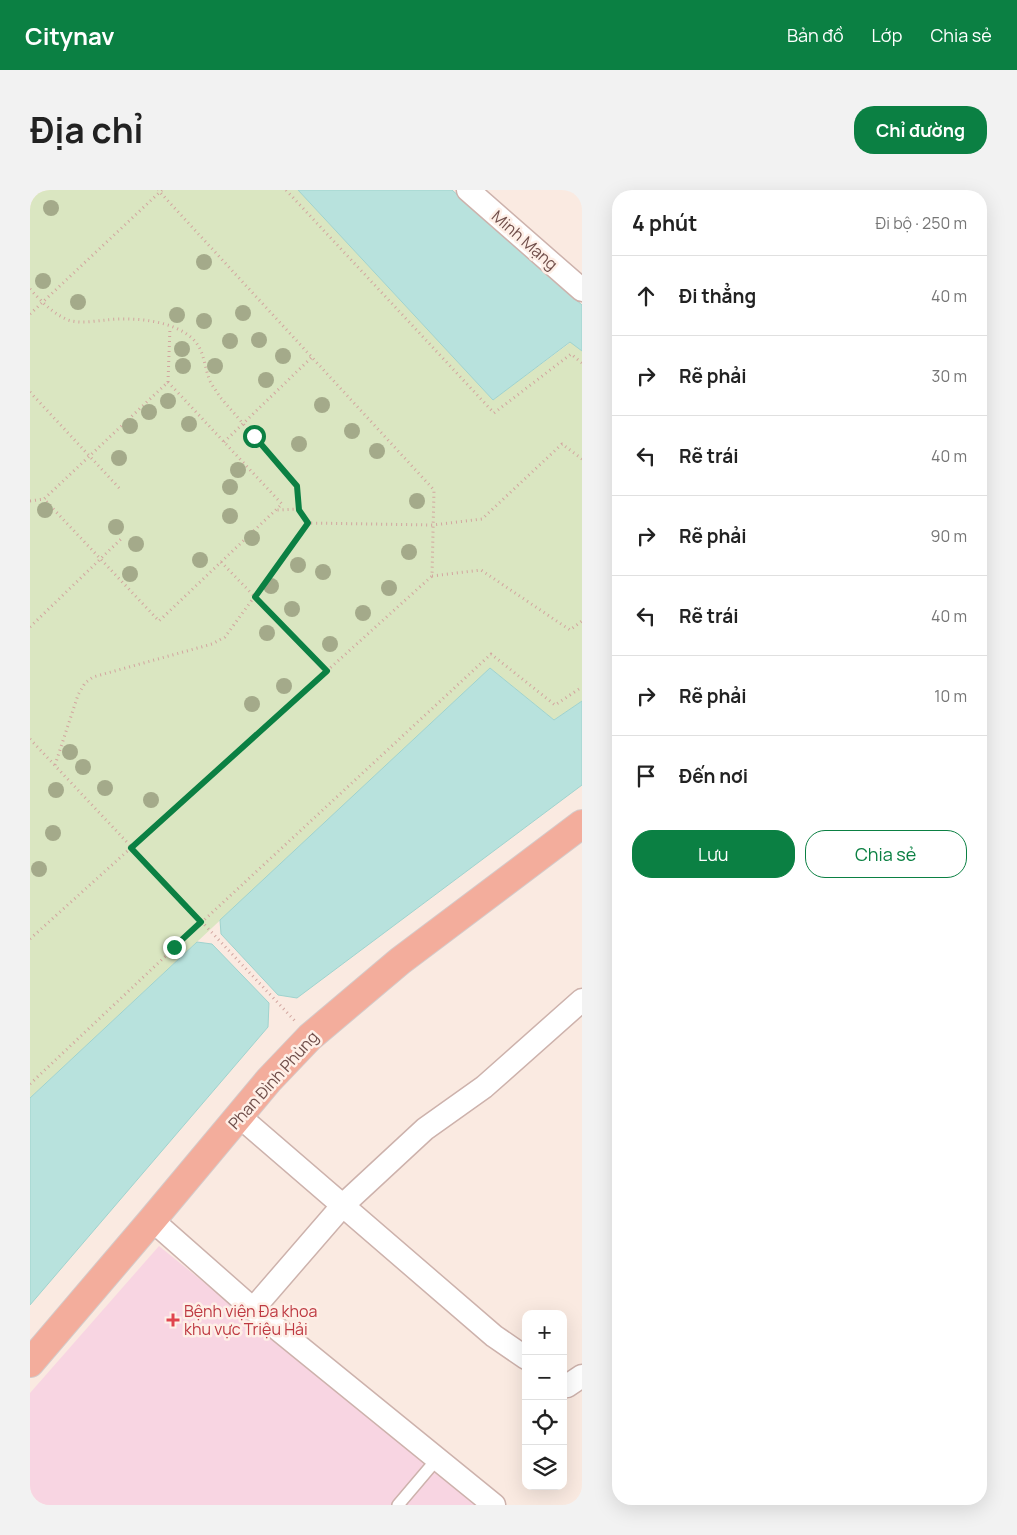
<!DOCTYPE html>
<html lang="vi">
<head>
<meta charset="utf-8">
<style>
  :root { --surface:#fff; --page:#f2f2f2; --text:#222; --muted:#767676; --line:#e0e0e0; --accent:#0b8043 }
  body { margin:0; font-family:Manrope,sans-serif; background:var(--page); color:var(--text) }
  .controls { position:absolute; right:15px; bottom:15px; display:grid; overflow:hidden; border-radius:10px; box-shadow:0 5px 20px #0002 }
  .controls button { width:45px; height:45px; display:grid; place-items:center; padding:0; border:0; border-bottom:1px solid var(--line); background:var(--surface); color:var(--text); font:25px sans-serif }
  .stop { position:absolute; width:15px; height:15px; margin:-11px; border:4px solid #0b8043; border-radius:50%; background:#fff }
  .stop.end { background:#0b8043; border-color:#fff; box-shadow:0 1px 5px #0008 }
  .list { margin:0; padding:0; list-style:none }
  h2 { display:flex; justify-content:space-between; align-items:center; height:65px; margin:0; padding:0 20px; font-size:21px }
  h2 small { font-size:16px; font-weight:400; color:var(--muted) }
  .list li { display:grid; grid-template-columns:32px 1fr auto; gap:15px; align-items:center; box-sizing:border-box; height:80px; padding:0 20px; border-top:1px solid var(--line) }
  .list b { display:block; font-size:19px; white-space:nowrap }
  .list em { font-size:16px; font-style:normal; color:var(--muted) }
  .actions { display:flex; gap:10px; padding:15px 20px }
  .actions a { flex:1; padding:11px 0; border:1px solid var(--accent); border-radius:20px; text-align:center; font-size:18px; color:var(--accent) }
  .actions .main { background:var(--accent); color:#fff }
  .icon { flex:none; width:28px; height:28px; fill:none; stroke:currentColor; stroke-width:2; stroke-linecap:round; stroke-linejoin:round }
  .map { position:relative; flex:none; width:552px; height:1315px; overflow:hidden; border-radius:20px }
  header { display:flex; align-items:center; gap:30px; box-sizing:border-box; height:70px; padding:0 25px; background:var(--accent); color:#fff }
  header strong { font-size:24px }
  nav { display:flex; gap:28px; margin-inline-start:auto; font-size:18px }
  .intro { display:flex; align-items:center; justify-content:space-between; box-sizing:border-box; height:120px; padding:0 30px }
  h1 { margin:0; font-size:35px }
  .button { padding:12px 22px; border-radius:20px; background:var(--accent); color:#fff; font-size:18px; font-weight:700 }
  main { display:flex; gap:30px; padding:0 30px }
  aside { flex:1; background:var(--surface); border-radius:20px; box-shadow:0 5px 20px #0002 }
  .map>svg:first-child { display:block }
  .medical { fill:#f8d5e2 }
  .green { fill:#dae6c1 }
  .water { fill:#b8e2dd; stroke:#9fd3ce }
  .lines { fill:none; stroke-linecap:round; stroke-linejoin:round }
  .service-casing { stroke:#cdb2ac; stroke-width:14 }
  .minor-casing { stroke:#cdb2ac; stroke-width:25 }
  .trunk-casing { stroke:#d4cac9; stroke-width:30 }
  .path { stroke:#d2a59f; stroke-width:3; stroke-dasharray:1 4; stroke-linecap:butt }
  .service { stroke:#fff; stroke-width:11 }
  .minor { stroke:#fff; stroke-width:22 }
  .trunk { stroke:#f3ad9c; stroke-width:28 }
  .tree { fill:#a4aa8a }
  .route { stroke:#0b8043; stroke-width:6 }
  .health-dot { fill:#e0444e; stroke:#feefe7; stroke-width:2 }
  .labels { text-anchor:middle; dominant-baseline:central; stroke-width:5; stroke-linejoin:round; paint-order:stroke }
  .street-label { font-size:16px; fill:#704e4a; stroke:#feefe7 }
  .health-label { font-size:16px; fill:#be3a42; stroke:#feefe7; text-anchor:start }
</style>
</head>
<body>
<header>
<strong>Citynav</strong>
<nav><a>Bản đồ</a><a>Lớp</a><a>Chia sẻ</a></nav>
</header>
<div class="intro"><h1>Địa chỉ</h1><a class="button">Chỉ đường</a></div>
<main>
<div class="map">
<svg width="552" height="1315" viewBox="0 0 552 1315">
  <rect width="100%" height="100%" fill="#faeae1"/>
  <path class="medical" d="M129,1056L447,1313L445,1315H0V1203Z"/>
  <path class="green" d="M0,0H268L463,210L541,152L552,161V511L524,530L460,478L0,908Z"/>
  <path class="water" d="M268,0H422L552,115V161L540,152L463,210Z
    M460,478L524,530L552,511V595L267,808L248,805L191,744L190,730Z
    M167,752L182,754L239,813L238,837L0,1115V908Z"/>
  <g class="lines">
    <defs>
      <path id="service" d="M368,1315L407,1269"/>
      <path id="minor" d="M438,0L552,100
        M209,926L464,1146L496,1168
        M122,1030L223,1119L464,1315
        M223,1119L313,1015L395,939L454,897L552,810
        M533,1193L537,1196L552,1186"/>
      <path id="trunk" d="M0,1173L122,1030L239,890L280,847L370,771L552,634"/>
    </defs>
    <use href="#service" class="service-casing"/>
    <use href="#minor" class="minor-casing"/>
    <use href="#trunk" class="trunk-casing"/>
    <path class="path" d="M256,0L464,223L541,164L552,173
      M0,99C11,111 22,123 38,130C50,134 64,131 76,130C103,127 143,130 163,149C175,161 174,177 180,191C183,197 187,202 190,207L267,296L269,319L246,320
      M0,124L132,0
      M138,192L252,314L129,431L14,309Z
      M138,192L140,137
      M0,202L91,300
      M194,252L282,167
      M0,311L14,309
      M269,319L278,333
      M191,372L297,481
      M402,386L451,380L540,440L552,431
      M0,437L91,349
      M0,549L265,831
      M25,575L48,505L55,493L63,487L182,454L195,447L278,333L403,335L452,329L532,254L552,269
      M0,749L402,386L404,300L128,0
      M0,894L159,744L461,464L525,515L552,497"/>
    <use href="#service" class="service"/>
    <use href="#minor" class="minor"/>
    <use href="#trunk" class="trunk"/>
  </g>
  <g class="tree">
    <circle cx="21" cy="18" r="8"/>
    <circle cx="174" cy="72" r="8"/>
    <circle cx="13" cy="91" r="8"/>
    <circle cx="48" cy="112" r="8"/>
    <circle cx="213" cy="123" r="8"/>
    <circle cx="147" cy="125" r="8"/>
    <circle cx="174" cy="131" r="8"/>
    <circle cx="229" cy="150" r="8"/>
    <circle cx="200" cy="151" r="8"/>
    <circle cx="152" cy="159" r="8"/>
    <circle cx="253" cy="166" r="8"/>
    <circle cx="153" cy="176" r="8"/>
    <circle cx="185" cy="176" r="8"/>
    <circle cx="236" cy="190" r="8"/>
    <circle cx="138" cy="211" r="8"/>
    <circle cx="292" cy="215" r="8"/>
    <circle cx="119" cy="222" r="8"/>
    <circle cx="159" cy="234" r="8"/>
    <circle cx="100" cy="236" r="8"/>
    <circle cx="322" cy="241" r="8"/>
    <circle cx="269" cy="254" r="8"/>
    <circle cx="347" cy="261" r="8"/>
    <circle cx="89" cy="268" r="8"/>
    <circle cx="208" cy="280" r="8"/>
    <circle cx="200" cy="297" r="8"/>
    <circle cx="387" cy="311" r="8"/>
    <circle cx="15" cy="320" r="8"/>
    <circle cx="200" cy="326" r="8"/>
    <circle cx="86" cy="337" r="8"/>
    <circle cx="222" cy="348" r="8"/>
    <circle cx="106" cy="354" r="8"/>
    <circle cx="379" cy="362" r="8"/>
    <circle cx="170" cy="370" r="8"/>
    <circle cx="268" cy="375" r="8"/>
    <circle cx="293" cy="382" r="8"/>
    <circle cx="100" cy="384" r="8"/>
    <circle cx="241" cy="396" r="8"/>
    <circle cx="359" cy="398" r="8"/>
    <circle cx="262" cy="419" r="8"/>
    <circle cx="333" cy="423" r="8"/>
    <circle cx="237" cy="443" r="8"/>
    <circle cx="300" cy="454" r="8"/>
    <circle cx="254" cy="496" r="8"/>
    <circle cx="222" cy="514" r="8"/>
    <circle cx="40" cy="562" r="8"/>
    <circle cx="53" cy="577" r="8"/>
    <circle cx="75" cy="598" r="8"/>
    <circle cx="26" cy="600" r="8"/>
    <circle cx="121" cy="610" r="8"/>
    <circle cx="23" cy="643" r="8"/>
    <circle cx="9" cy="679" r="8"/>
  </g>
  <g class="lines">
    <path class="route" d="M144,757L171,732L101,658L297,481L225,407L278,333L269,320L267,296L224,246"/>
  </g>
  <path class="health-dot" d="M140.5 1122.5h5v5h5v5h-5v5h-5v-5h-5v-5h5z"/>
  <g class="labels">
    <g class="street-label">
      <text transform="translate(495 50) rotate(41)">Minh Mạng</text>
      <text transform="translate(243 890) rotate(-48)">Phan Đình Phùng</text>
    </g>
    <g class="health-label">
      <text x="154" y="1121">Bệnh viện Đa khoa<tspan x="154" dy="18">khu vực Triệu Hải</tspan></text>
    </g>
  </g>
</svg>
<div class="controls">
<button>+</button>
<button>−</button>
<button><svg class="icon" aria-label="locate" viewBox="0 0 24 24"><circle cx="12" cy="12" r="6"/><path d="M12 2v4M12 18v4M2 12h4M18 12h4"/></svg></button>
<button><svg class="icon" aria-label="layers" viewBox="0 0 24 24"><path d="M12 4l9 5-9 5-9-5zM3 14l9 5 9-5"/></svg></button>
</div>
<div class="stop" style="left:224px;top:246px"></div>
<div class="stop end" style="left:144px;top:757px"></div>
</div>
<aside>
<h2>4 phút<small>Đi bộ · 250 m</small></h2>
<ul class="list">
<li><svg class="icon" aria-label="ahead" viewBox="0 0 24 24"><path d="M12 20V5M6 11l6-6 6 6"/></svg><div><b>Đi thẳng</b></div><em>40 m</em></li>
<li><svg class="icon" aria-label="right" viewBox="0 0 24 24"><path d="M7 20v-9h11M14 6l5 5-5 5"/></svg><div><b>Rẽ phải</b></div><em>30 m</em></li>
<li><svg class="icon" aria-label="left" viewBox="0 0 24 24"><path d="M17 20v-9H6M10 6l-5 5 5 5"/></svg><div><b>Rẽ trái</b></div><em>40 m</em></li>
<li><svg class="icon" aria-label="right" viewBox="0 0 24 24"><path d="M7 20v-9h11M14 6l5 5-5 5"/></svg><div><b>Rẽ phải</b></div><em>90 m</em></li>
<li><svg class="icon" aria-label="left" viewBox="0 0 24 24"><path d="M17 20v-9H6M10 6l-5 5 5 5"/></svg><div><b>Rẽ trái</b></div><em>40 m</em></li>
<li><svg class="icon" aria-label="right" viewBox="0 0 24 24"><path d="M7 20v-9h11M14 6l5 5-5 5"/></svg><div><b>Rẽ phải</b></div><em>10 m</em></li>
<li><svg class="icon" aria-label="arrive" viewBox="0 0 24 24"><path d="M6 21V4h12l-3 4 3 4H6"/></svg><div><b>Đến nơi</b></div></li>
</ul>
<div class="actions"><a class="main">Lưu</a><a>Chia sẻ</a></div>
</aside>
</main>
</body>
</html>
